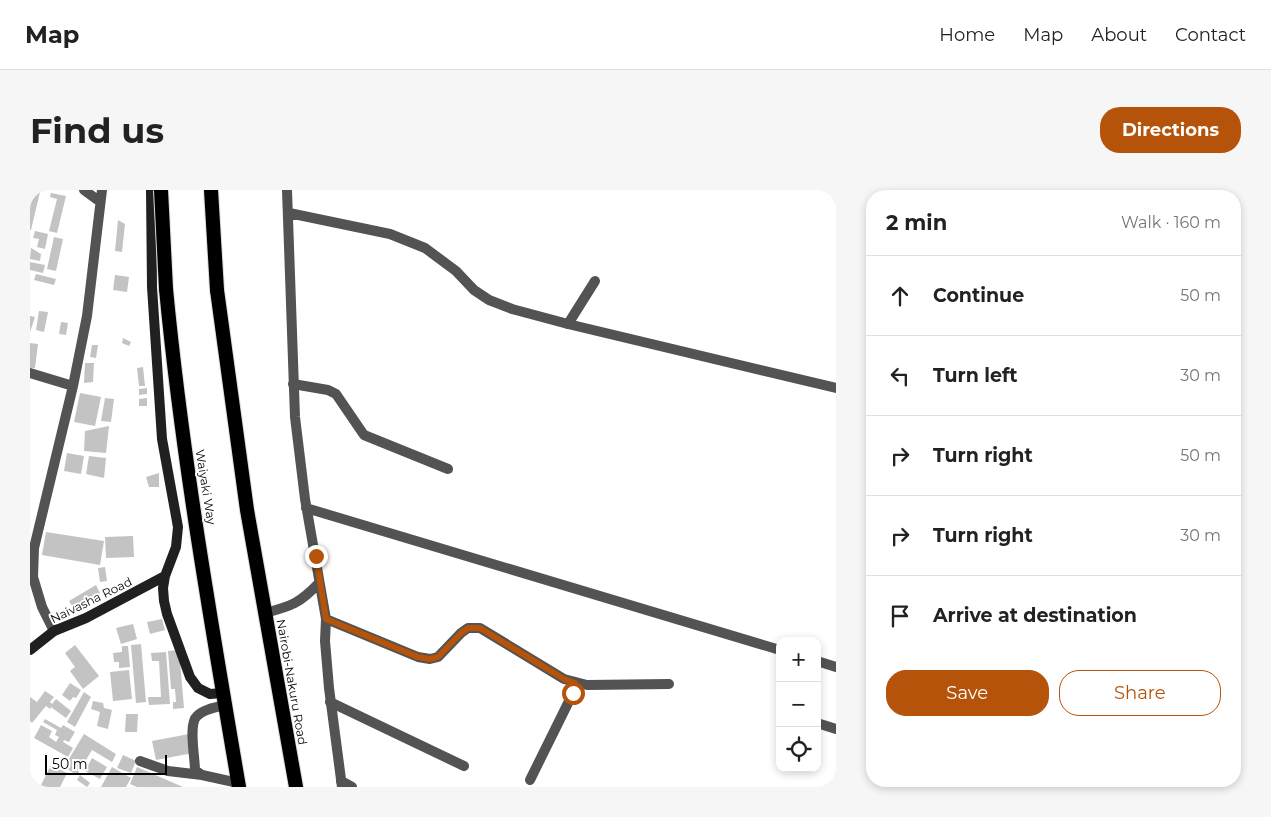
<!DOCTYPE html>
<html lang="en">
<head>
<meta charset="utf-8">
<style>
  :root { --surface:#fff; --page:#f6f6f6; --text:#222; --muted:#767676; --line:#e0e0e0; --accent:#b45309 }
  body { margin:0; font-family:Montserrat,sans-serif; background:var(--page); color:var(--text) }
  .controls { position:absolute; right:15px; bottom:15px; display:grid; overflow:hidden; border-radius:10px; box-shadow:0 2px 8px #0003 }
  .controls button { width:45px; height:45px; display:grid; place-items:center; padding:0; border:0; border-bottom:1px solid var(--line); background:var(--surface); color:var(--text); font:25px sans-serif }
  .scale { position:absolute; left:15px; bottom:12px; width:122px; box-sizing:border-box; padding-left:5px; border:2px solid #000; border-top:0; font-size:14px; line-height:18px; white-space:nowrap; color:#000; -webkit-text-stroke:4px #fff; paint-order:stroke }
  .stop { position:absolute; width:15px; height:15px; margin:-11px; border:4px solid #b45309; border-radius:50%; background:#fff }
  .stop.end { background:#b45309; border-color:#fff; box-shadow:0 1px 5px #0008 }
  .list { margin:0; padding:0; list-style:none }
  h2 { display:flex; justify-content:space-between; align-items:center; height:65px; margin:0; padding:0 20px; font-size:21px }
  h2 small { font-size:16px; font-weight:400; color:var(--muted) }
  .list li { display:grid; grid-template-columns:32px 1fr auto; gap:15px; align-items:center; box-sizing:border-box; height:80px; padding:0 20px; border-top:1px solid var(--line) }
  .list b { display:block; font-size:19px; white-space:nowrap }
  .list em { font-size:16px; font-style:normal; color:var(--muted) }
  .actions { display:flex; gap:10px; padding:15px 20px }
  .actions a { flex:1; padding:11px 0; border:1px solid var(--accent); border-radius:20px; text-align:center; font-size:18px; color:var(--accent) }
  .actions .main { background:var(--accent); color:#fff }
  .icon { flex:none; width:28px; height:28px; fill:none; stroke:currentColor; stroke-width:2; stroke-linecap:round; stroke-linejoin:round }
  .map { position:relative; flex:none; width:806px; height:597px; overflow:hidden; border-radius:20px }
  header { display:flex; align-items:center; gap:30px; box-sizing:border-box; height:70px; padding:0 25px; background:var(--surface); border-bottom:1px solid var(--line) }
  header strong { font-size:24px }
  nav { display:flex; gap:28px; margin-inline-start:auto; font-size:18px }
  .intro { display:flex; align-items:center; justify-content:space-between; box-sizing:border-box; height:120px; padding:0 30px }
  h1 { margin:0; font-size:35px }
  .button { padding:12px 22px; border-radius:20px; background:var(--accent); color:#fff; font-size:18px; font-weight:700 }
  main { display:flex; gap:30px; padding:0 30px }
  aside { flex:1; background:var(--surface); border-radius:20px; box-shadow:0 2px 8px #0003 }
  .map>svg:first-child { display:block }
  .building { fill:#c3c3c3 }
  .lines { fill:none; stroke-linecap:round; stroke-linejoin:round }
  .trunk-casing { stroke:#dbdbdb; stroke-width:16 }
  .service { stroke:#535353; stroke-width:10 }
  .minor { stroke:#535353; stroke-width:10 }
  .secondary { stroke:#202020; stroke-width:10 }
  .trunk { stroke:#000; stroke-width:14 }
  .trunk-bridge-casing { stroke:#dbdbdb; stroke-width:16; stroke-linecap:butt }
  .trunk-bridge { stroke:#000; stroke-width:14 }
  .route { stroke:#b45309; stroke-width:6 }
  .labels { text-anchor:middle; dominant-baseline:central; stroke-width:4; stroke-linejoin:round; paint-order:stroke }
  .street-label { font-size:12px; fill:#000; stroke:#fff }
</style>
</head>
<body>
<header>
<strong>Map</strong>
<nav><a>Home</a><a>Map</a><a>About</a><a>Contact</a></nav>
</header>
<div class="intro"><h1>Find us</h1><a class="button">Directions</a></div>
<main>
<div class="map">
<svg width="806" height="597" viewBox="0 0 806 597">
  <rect width="100%" height="100%" fill="#fff"/>
  <path class="building" d="M0,0L10,2L1,40H0Z
    M21,3L36,6L27,43L19,41L27,9L20,7Z
    M88,30L95,34L92,62L85,61Z
    M5,41L18,44L15,59L7,57L9,49L3,48Z
    M24,47L33,49L26,81L17,79Z
    M1,58L11,64L10,71L0,69Z
    M0,72L15,75L13,83L0,80Z
    M6,84L26,89L24,95L4,90Z
    M85,85L99,87L97,102L83,100Z
    M9,121L18,122L14,142L6,140Z
    M0,126L5,127L0,142Z
    M31,132L38,133L36,145L29,144Z
    M93,148L101,152L99,156L92,153Z
    M0,153L8,154L5,178H0Z
    M62,155H68L66,168L60,167Z
    M55,173H64L63,192L54,193Z
    M113,177L115,196H109L107,178Z
    M117,198V204L109,205V199Z
    M50,203L71,207L65,236L44,232Z
    M75,208L84,209L81,232L71,231Z
    M117,208V216H109V209Z
    M79,236L76,263L54,261L55,241Z
    M37,263L54,266L51,284L34,281Z
    M59,266L76,268L74,288L56,284Z
    M129,283V297H119L116,287Z
    M16,342L74,351L70,375L12,365Z
    M103,346L104,367L76,368L75,347Z
    M75,377L77,391L70,392L68,378Z
    M66,395L70,403L44,419L39,411Z
    M132,429L135,440L120,444L117,432Z
    M103,434L107,449L91,454L86,438Z
    M111,454L116,512L106,513L101,455Z
    M45,455L69,486L53,499L40,481L45,477L35,463Z
    M92,456H98L100,477L89,478V472H84L83,463L92,462Z
    M149,460L154,518L143,519V512H146L145,499H141L138,461Z
    M136,462L140,514L119,515L118,507H131L129,471H122L121,463Z
    M99,480L102,509L83,511L80,482Z
    M40,493L51,500L46,508L43,507L40,511L32,505Z
    M15,501L24,507L20,512L22,514L26,509L41,521L36,528L21,517L20,519L16,516L2,533L0,531V507L7,512Z
    M54,502L61,507L45,537L37,532Z
    M63,511L73,513L74,518L82,520L78,539L67,536L70,522L61,519Z
    M96,524H108L107,542H95Z
    M15,529L31,538L33,535L45,542L39,552L34,550L33,552L43,558L38,567L4,548L11,535L22,541L19,547L26,552L29,547L25,545L27,540L13,532Z
    M54,544L86,564L82,572L62,560L47,585L34,577Z
    M159,544L163,563L126,570L122,551Z
    M93,565L106,571L101,583L87,578Z
    M62,568L77,577L70,589L55,581Z
    M21,575L37,583L30,597H10Z
    M82,577L101,588L96,597H71Z
    M107,577L153,597H107L100,594Z
    M50,585L60,593L57,597L47,590Z"/>
  <g class="lines">
    <defs>
      <path id="trunk" d="M136,99C152,266 181,432 209,597
        M187,100L217,320L266,597"/>
    </defs>
    <use href="#trunk" class="trunk-casing"/>
    <path class="service" d="M538,134L565,91
      M263,194L298,200L306,204L334,245L418,279
      M196,515C187,517 174,519 167,526C158,534 165,567 165,580L172,585L208,593
      M110,571L138,581L172,585
      M311,591L322,597"/>
    <path class="minor" d="M54,0L69,11
      M257,0L265,227L275,309L296,429L295,451L299,498L312,597
      M259,23L360,44L395,58L426,81L444,100L459,110L482,119L538,134L806,198
      M0,183L43,196
      M276,318L750,460
      M235,423C262,416 270,413 289,393
      M296,429L388,467L400,469L408,467L431,443L438,438H450L534,489L557,495L639,494
      M24,441L12,417L3,387L4,358L43,196L57,126L72,0
      M787,471L806,477
      M300,512L434,576
      M787,533L806,539
      M500,590L543,503L545,493"/>
    <path class="secondary" d="M121,0L122,97L132,249L148,337L146,357L135,386L133,398L134,411L137,424L160,487L168,498L180,504L193,503
      M0,460L24,441L56,428L135,386"/>
    <use href="#trunk" class="trunk"/>
    <defs>
      <path id="trunk-bridge" d="M131,0L136,99
        M181,0L187,100"/>
    </defs>
    <use href="#trunk-bridge" class="trunk-bridge-casing"/>
    <use href="#trunk-bridge" class="trunk-bridge"/>
  </g>
  <g class="lines">
    <path class="route" d="M286,366L296,429L388,467L400,469L408,467L431,443L438,438H450L534,489L545,493L543,503"/>
  </g>
  <g class="labels">
    <g class="street-label">
      <text transform="translate(176 297) rotate(81)">Waiyaki Way</text>
      <text transform="translate(61 410) rotate(-26)">Naivasha Road</text>
      <text transform="translate(262 492) rotate(80)">Nairobi-Nakuru Road</text>
    </g>
  </g>
</svg>
<div class="controls">
<button>+</button>
<button>−</button>
<button><svg class="icon" aria-label="locate" viewBox="0 0 24 24"><circle cx="12" cy="12" r="6"/><path d="M12 2v4M12 18v4M2 12h4M18 12h4"/></svg></button>
</div>
<div class="scale">50 m</div>
<div class="stop" style="left:543px;top:503px"></div>
<div class="stop end" style="left:286px;top:366px"></div>
</div>
<aside>
<h2>2 min<small>Walk · 160 m</small></h2>
<ul class="list">
<li><svg class="icon" aria-label="ahead" viewBox="0 0 24 24"><path d="M12 20V5M6 11l6-6 6 6"/></svg><div><b>Continue</b></div><em>50 m</em></li>
<li><svg class="icon" aria-label="left" viewBox="0 0 24 24"><path d="M17 20v-9H6M10 6l-5 5 5 5"/></svg><div><b>Turn left</b></div><em>30 m</em></li>
<li><svg class="icon" aria-label="right" viewBox="0 0 24 24"><path d="M7 20v-9h11M14 6l5 5-5 5"/></svg><div><b>Turn right</b></div><em>50 m</em></li>
<li><svg class="icon" aria-label="right" viewBox="0 0 24 24"><path d="M7 20v-9h11M14 6l5 5-5 5"/></svg><div><b>Turn right</b></div><em>30 m</em></li>
<li><svg class="icon" aria-label="arrive" viewBox="0 0 24 24"><path d="M6 21V4h12l-3 4 3 4H6"/></svg><div><b>Arrive at destination</b></div></li>
</ul>
<div class="actions"><a class="main">Save</a><a>Share</a></div>
</aside>
</main>
</body>
</html>
